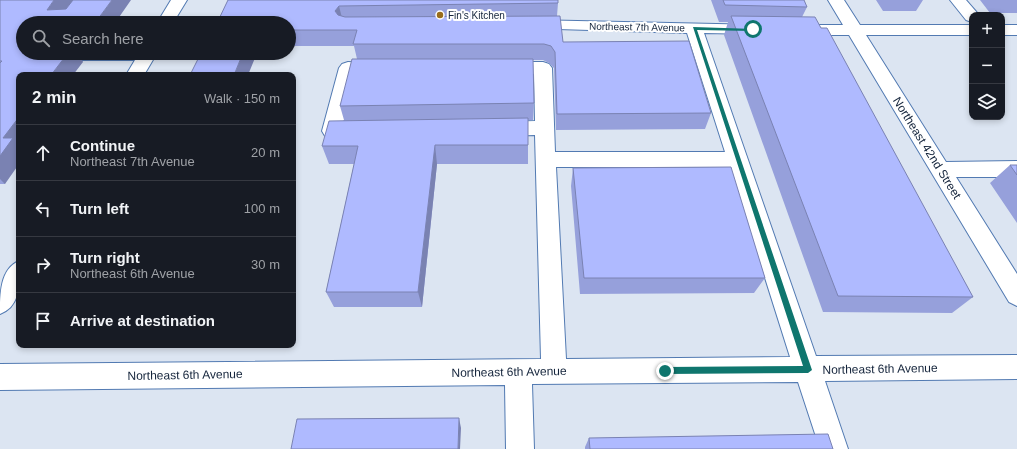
<!DOCTYPE html>
<html lang="en">
<head>
<meta charset="utf-8">
<style>
  :root { --surface:#171b24; --page:#242831; --text:#f1f3f6; --muted:#9ea1a6; --line:#363941 }
  body { margin:0; font-family:Arial,sans-serif; background:var(--page); color:var(--text) }
  .controls { position:absolute; right:12px; top:12px; display:grid; overflow:hidden; border-radius:8px; box-shadow:0 2px 6px #0003 }
  .controls button { width:36px; height:36px; display:grid; place-items:center; padding:0; border:0; border-bottom:1px solid var(--line); background:var(--surface); color:var(--text); font:20px sans-serif }
  .stop { position:absolute; width:12px; height:12px; margin:-9px; border:3px solid #0f766e; border-radius:50%; background:#fff }
  .stop.end { background:#0f766e; border-color:#fff; box-shadow:0 1px 4px #0008 }
  .list { margin:0; padding:0; list-style:none }
  h2 { display:flex; justify-content:space-between; align-items:center; height:52px; margin:0; padding:0 16px; font-size:17px }
  h2 small { font-size:13px; font-weight:400; color:var(--muted) }
  .list li { display:grid; grid-template-columns:26px 1fr auto; gap:12px; align-items:center; box-sizing:border-box; height:56px; padding:0 16px; border-top:1px solid var(--line) }
  .list b { display:block; font-size:15px; white-space:nowrap }
  .list p { margin:0; font-size:13px; white-space:nowrap; color:var(--muted) }
  .list em { font-size:13px; font-style:normal; color:var(--muted) }
  .icon { flex:none; width:22px; height:22px; fill:none; stroke:currentColor; stroke-width:2; stroke-linecap:round; stroke-linejoin:round }
  .map { position:relative; flex:none; width:1017px; height:449px; overflow:hidden }
  .search { position:absolute; background:var(--surface); box-shadow:0 2px 6px #0003; left:16px; top:16px; width:280px; height:44px; display:flex; align-items:center; gap:10px; box-sizing:border-box; padding:0 14px; border-radius:22px; color:var(--muted); font-size:15px }
  .panel { position:absolute; background:var(--surface); box-shadow:0 2px 6px #0003; left:16px; top:72px; width:280px; height:276px; border-radius:8px }
  .map>svg:first-child { display:block }
  .lines { fill:none; stroke-linecap:round; stroke-linejoin:round }
  .minor-casing { stroke:#527ab2; stroke-width:2 }
  .minor { fill:#fff; fill-rule:evenodd }
  .wall { fill:#96a0db }
  .shaded-wall { fill:#7a82b2 }
  .building { fill:#afbaff; stroke:#7a82b2 }
  .route { fill:#0f766e }
  .poi-dot { fill:#996d1c; stroke:#fff; stroke-width:1.5 }
  .labels { text-anchor:middle; dominant-baseline:central; stroke-width:4; stroke-linejoin:round; paint-order:stroke }
  .far-poi-label { font-size:10px; fill:#14243b; stroke:#fff; text-anchor:start }
  .far-street-label { font-size:10px; fill:#14243b; stroke:#fff }
  .street-label { font-size:12px; fill:#14243b; stroke:#fff }
</style>
</head>
<body>
<div class="map">
<svg width="1017" height="449" viewBox="0 0 1017 449">
  <rect width="100%" height="100%" fill="#dce5f2"/>
  <g class="lines">
    <defs>
      <path id="minor" d="M171,0H187L173,23H157Z
        M828,0H844L860,25H972V35H866L946,162L1017,161V177H956L1017,274V306L1009,302L849,35H799L793,34L791,30L793,26L799,25H843Z
        M950,0H966L979,15H972V22L966,20Z
        M531,20L763,25L765,29L763,33L757,34L704,33L816,356L1017,355V379L825,381L848,449H820L798,382L532,384L534,449H506L505,385L0,390V364L541,359L535,135L498,136L491,134L488,129L491,124L498,122L535,121L534,74L498,72L495,68L498,64L504,62H543L549,64L552,68L555,152H725L687,33L525,28L523,25L525,22ZM556,167H730L790,357L566,359Z
        M1002,25H1017V35H1002Z
        M51,53H157L144,75H126L135,60H65L54,57Z
        M348,62L386,64L389,68L386,72L355,74L343,124L358,125L361,130L358,135C347,138 336,139 325,136L322,131L339,68L342,64Z
        M19,261C19,281 22,306 0,314C0,294 0,269 19,261Z"/>
    </defs>
    <use href="#minor" class="minor-casing"/>
    <use href="#minor" class="minor"/>
  </g>
  <path class="wall" d="M0,0L23,23V53H77L83,62L19,75L5,184H0Z
    M228,0L558,3L557,16L563,42L711,113L705,129L556,130L554,68L549,63L543,60H533L534,103L533,120H528V164H437L422,307H334L326,292L354,164H329L322,146L344,120L340,106L357,59L354,46H289V23Z
    M711,0H804L807,7L802,17L821,28L973,297L952,313L823,312L724,35L728,22H719Z
    M876,0H923L916,11H883Z
    M980,0H1017V13H990Z
    M1010,165H1017V223L990,183Z
    M573,168L765,278L754,293L580,294L571,186Z
    M589,438L833,449H585V447Z"/>
  <path class="shaded-wall" d="M54,0H74L59,23L47,10Z
    M112,0H131L115,23H95Z
    M339,6L343,22L335,11Z
    M68,53H77L83,62L73,75H51Z
    M243,53H257L248,75H234Z
    M19,117V164L5,184L0,179V156L3,138Z
    M435,145L437,164L422,307L418,292Z
    M459,418L461,428L460,449H458Z"/>
  <path class="building" d="M0,0H54L47,10L66,9L73,0H112L95,23H23V53H68L51,75H19V117L3,138H13L0,156V63L2,61H0Z
    M228,0H558V3L339,6L335,11L338,15L345,17L560,16L563,42L689,41L711,113L557,114L555,52L551,46L544,44H353L357,30H289V23H217Z
    M723,0H804L807,7L725,5Z
    M731,16L815,17L821,28H827L973,297L838,296Z
    M201,53H243L234,75H190Z
    M352,59H533L534,103L340,106Z
    M528,118V145H435L418,292H326L358,146H322L329,121Z
    M1010,165H1017V175Z
    M731,167L765,278H584L573,168Z
    M459,418L458,449H291L297,419Z
    M828,434L833,449H590L589,438Z"/>
  <path class="route" d="M693,27L755,29L753,31L697,30L812,370L808,373L665,374L661,371L665,367L803,366Z"/>
  <circle class="poi-dot" cx="440" cy="15" r="4"/>
  <g class="labels">
    <g class="far-poi-label">
      <text x="448" y="15">Fin's Kitchen</text>
    </g>
    <g class="far-street-label">
      <text transform="translate(637 27) rotate(1)">Northeast 7th Avenue</text>
    </g>
    <g class="street-label">
      <text transform="translate(927 148) rotate(58)">Northeast 42nd Street</text>
      <text transform="translate(880 369) rotate(-1)">Northeast 6th Avenue</text>
      <text transform="translate(509 372) rotate(-1)">Northeast 6th Avenue</text>
      <text transform="translate(185 375) rotate(-1)">Northeast 6th Avenue</text>
    </g>
  </g>
</svg>
<div class="controls">
<button>+</button>
<button>−</button>
<button><svg class="icon" aria-label="layers" viewBox="0 0 24 24"><path d="M12 4l9 5-9 5-9-5zM3 14l9 5 9-5"/></svg></button>
</div>
<div class="stop" style="left:753px;top:29px"></div>
<div class="stop end" style="left:665px;top:371px"></div>
<div class="search"><svg class="icon" aria-label="search" viewBox="0 0 24 24"><circle cx="10" cy="10" r="6"/><path d="M15 15l6 6"/></svg>Search here</div>
<section class="panel">
<h2>2 min<small>Walk · 150 m</small></h2>
<ul class="list">
<li><svg class="icon" aria-label="ahead" viewBox="0 0 24 24"><path d="M12 20V5M6 11l6-6 6 6"/></svg><div><b>Continue</b><p>Northeast 7th Avenue</p></div><em>20 m</em></li>
<li><svg class="icon" aria-label="left" viewBox="0 0 24 24"><path d="M17 20v-9H6M10 6l-5 5 5 5"/></svg><div><b>Turn left</b></div><em>100 m</em></li>
<li><svg class="icon" aria-label="right" viewBox="0 0 24 24"><path d="M7 20v-9h11M14 6l5 5-5 5"/></svg><div><b>Turn right</b><p>Northeast 6th Avenue</p></div><em>30 m</em></li>
<li><svg class="icon" aria-label="arrive" viewBox="0 0 24 24"><path d="M6 21V4h12l-3 4 3 4H6"/></svg><div><b>Arrive at destination</b></div></li>
</ul>
</section>
</div>
</body>
</html>
